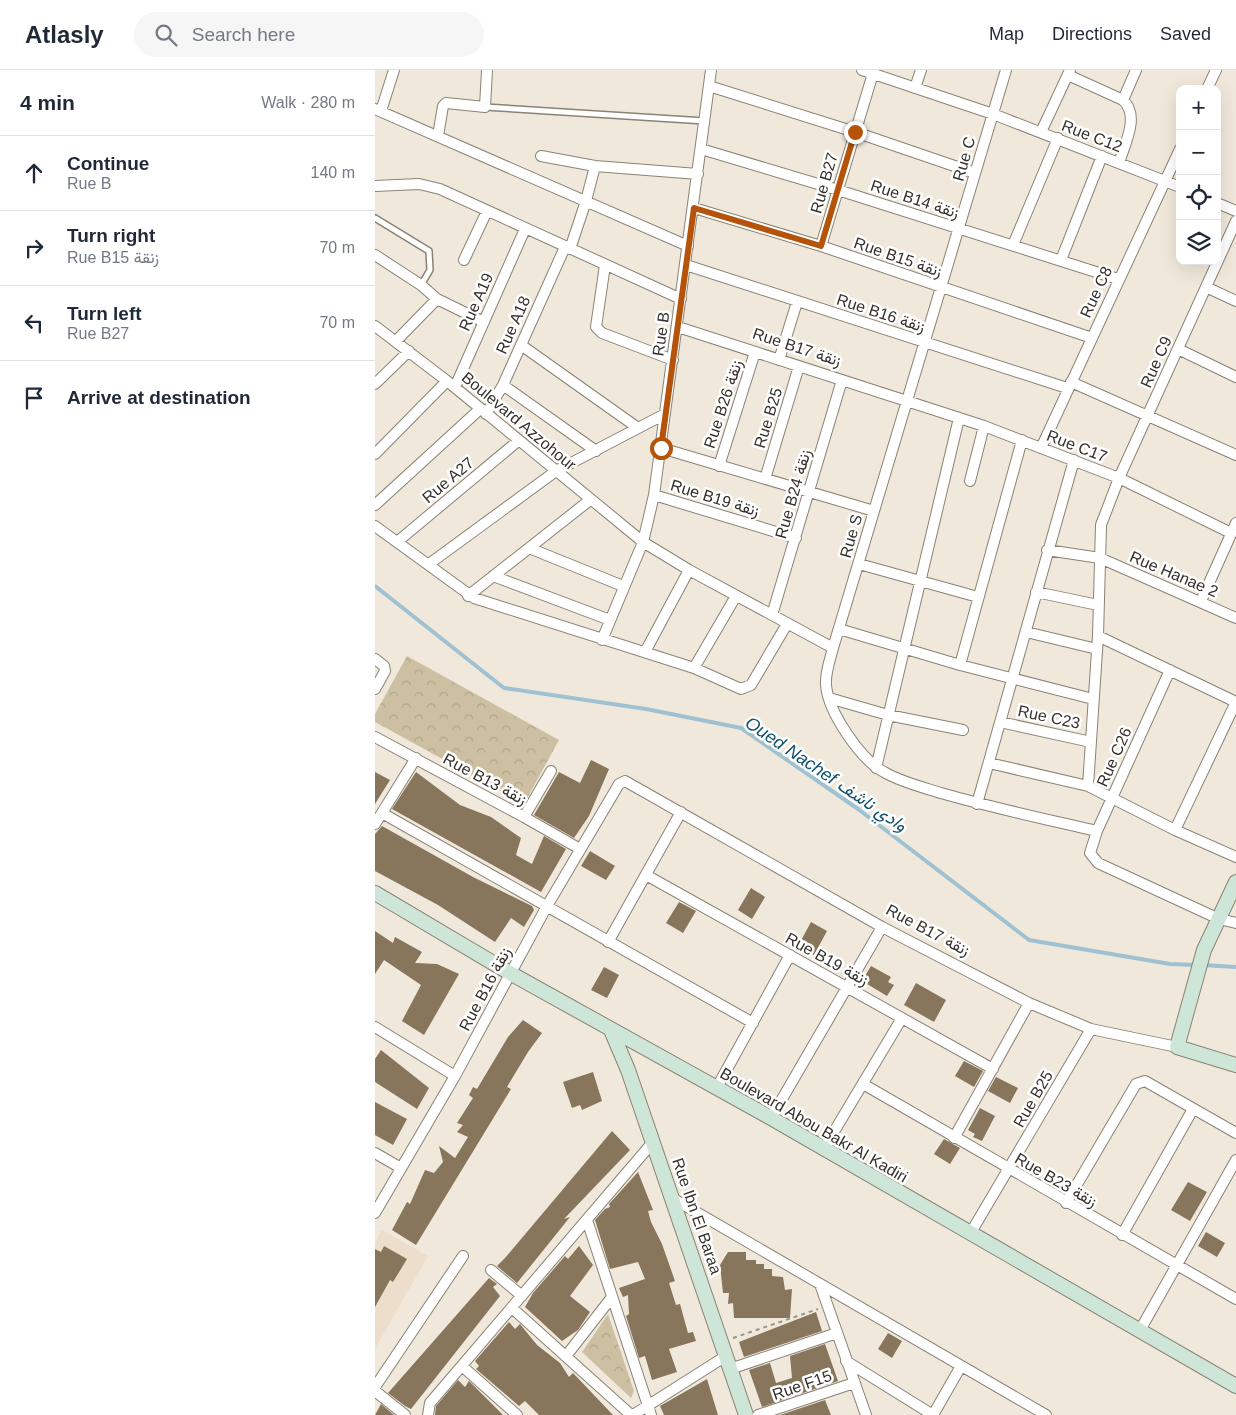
<!DOCTYPE html>
<html lang="en">
<head>
<meta charset="utf-8">
<style>
  :root { --surface:#fff; --page:#f6f6f7; --text:#1f2937; --muted:#747a83; --line:#e0e1e3 }
  body { margin:0; font-family:Helvetica,Vazirmatn,sans-serif; background:var(--page); color:var(--text) }
  .controls { position:absolute; right:15px; top:15px; display:grid; overflow:hidden; border-radius:10px; box-shadow:0 5px 20px #0002 }
  .controls button { width:45px; height:45px; display:grid; place-items:center; padding:0; border:0; border-bottom:1px solid var(--line); background:var(--surface); color:var(--text); font:25px sans-serif }
  .stop { position:absolute; width:15px; height:15px; margin:-11px; border:4px solid #b45309; border-radius:50%; background:#fff }
  .stop.end { background:#b45309; border-color:#fff; box-shadow:0 1px 5px #0008 }
  .list { margin:0; padding:0; list-style:none }
  h2 { display:flex; justify-content:space-between; align-items:center; height:65px; margin:0; padding:0 20px; font-size:21px }
  h2 small { font-size:16px; font-weight:400; color:var(--muted) }
  .list li { display:grid; grid-template-columns:32px 1fr auto; gap:15px; align-items:center; box-sizing:border-box; height:75px; padding:0 20px; border-top:1px solid var(--line) }
  .list b { display:block; font-size:19px; white-space:nowrap }
  .list p { margin:0; font-size:16px; white-space:nowrap; color:var(--muted) }
  .list em { font-size:16px; font-style:normal; color:var(--muted) }
  .icon { flex:none; width:28px; height:28px; fill:none; stroke:currentColor; stroke-width:2; stroke-linecap:round; stroke-linejoin:round }
  .map { position:relative; flex:none; width:861px; height:1345px; overflow:hidden }
  header { display:flex; align-items:center; gap:30px; box-sizing:border-box; height:70px; padding:0 25px; background:var(--surface); border-bottom:1px solid var(--line) }
  header strong { font-size:24px }
  nav { display:flex; gap:28px; margin-inline-start:auto; font-size:18px }
  .search { width:350px; height:45px; background:var(--page); display:flex; align-items:center; gap:12px; box-sizing:border-box; padding:0 18px; border-radius:28px; color:var(--muted); font-size:19px }
  main { display:flex }
  aside { flex:1; background:var(--surface) }
  .map>svg:first-child { display:block }
  .education { fill:#ecdecb }
  .park { fill:url(#park-crowns) }
  .lines { fill:none; stroke-linecap:round; stroke-linejoin:round }
  .stream { stroke:#9fc1d1; stroke-width:4 }
  .building { fill:#87755c }
  .lane-casing { stroke:#898275; stroke-width:8 }
  .street-casing { stroke:#898275; stroke-width:12 }
  .secondary-casing { stroke:#898275; stroke-width:16 }
  .path { stroke:#989389; stroke-width:2; stroke-dasharray:4 4; stroke-linecap:butt }
  .lane { stroke:#fff; stroke-width:5 }
  .street { stroke:#fff; stroke-width:10 }
  .secondary { stroke:#cee6d7; stroke-width:14 }
  .route { stroke:#b45309; stroke-width:6 }
  .labels { text-anchor:middle; dominant-baseline:central; stroke-width:5; stroke-linejoin:round; paint-order:stroke }
  .street-label { font-size:16px; fill:#34312c; stroke:#fff }
  .water-label { font-size:18px; font-style:italic; fill:#13536b; stroke:#fff }
</style>
</head>
<body>
<header>
<strong>Atlasly</strong>
<div class="search"><svg class="icon" aria-label="search" viewBox="0 0 24 24"><circle cx="10" cy="10" r="6"/><path d="M15 15l6 6"/></svg>Search here</div>
<nav><a>Map</a><a>Directions</a><a>Saved</a></nav>
</header>
<main>
<aside>
<h2>4 min<small>Walk · 280 m</small></h2>
<ul class="list">
<li><svg class="icon" aria-label="ahead" viewBox="0 0 24 24"><path d="M12 20V5M6 11l6-6 6 6"/></svg><div><b>Continue</b><p>Rue B</p></div><em>140 m</em></li>
<li><svg class="icon" aria-label="right" viewBox="0 0 24 24"><path d="M7 20v-9h11M14 6l5 5-5 5"/></svg><div><b>Turn right</b><p>Rue B15 زنقة</p></div><em>70 m</em></li>
<li><svg class="icon" aria-label="left" viewBox="0 0 24 24"><path d="M17 20v-9H6M10 6l-5 5 5 5"/></svg><div><b>Turn left</b><p>Rue B27</p></div><em>70 m</em></li>
<li><svg class="icon" aria-label="arrive" viewBox="0 0 24 24"><path d="M6 21V4h12l-3 4 3 4H6"/></svg><div><b>Arrive at destination</b></div></li>
</ul>
</aside>
<div class="map">
<svg width="861" height="1345" viewBox="0 0 861 1345">
  <defs>
    <pattern id="park-crowns" width="20" height="18" patternUnits="userSpaceOnUse" patternTransform="scale(1.25)"><rect width="20" height="18" fill="#cdc0a2"/><path d="M2 6a3 3 0 1 1 6 0M12 15a3 3 0 1 1 6 0" fill="none" stroke="#b1a58c"/></pattern>
  </defs>
  <rect width="100%" height="100%" fill="#f0e9db"/>
  <path class="education" d="M7,1160L53,1186L0,1279V1173Z"/>
  <path class="park" d="M32,586L184,670L149,734L0,652V644Z
    M233,1244L259,1321L256,1328L207,1282Z"/>
  <g class="lines">
    <path class="stream" d="M0,516L129,618L271,639L366,658L483,739L654,870L795,894L821,895
      M828,895L861,897"/>
  </g>
  <path class="building" d="M216,690L234,699L214,746L199,768L159,745L184,702L205,713Z
    M0,702L15,710L0,734Z
    M41,702L85,735L116,747L146,768L141,785L157,794L169,766L191,779L166,822L17,739Z
    M7,756L98,807L157,836L159,840L149,857L136,848L120,872L63,835L0,801V764Z
    M215,781L240,796L231,810L206,796Z
    M376,818L390,827L377,849L363,840Z
    M304,832L321,841L308,863L291,853Z
    M436,852L452,861L439,885L423,876Z
    M0,861L18,873L20,867L47,882L40,893L62,894L84,904L49,965L27,951L46,915L9,890L0,904Z
    M496,896L516,907L513,912L519,915L512,926L487,911Z
    M229,897L244,905L232,928L216,920Z
    M541,913L571,930L559,952L529,935Z
    M148,950L167,963L153,982L132,1017L136,1019L41,1175L17,1160L32,1132L35,1134L50,1100L59,1103L68,1092L64,1076L80,1088L93,1067L82,1062L88,1055L82,1053L98,1028L94,1025L98,1017L102,1019L133,967Z
    M6,980L54,1018L42,1039L0,1012V989Z
    M589,991L608,1001L599,1017L580,1006Z
    M218,1002L227,1031L207,1040L205,1035L197,1038L188,1012Z
    M621,1007L643,1018L635,1033L613,1021Z
    M0,1032L32,1049L18,1075L0,1065Z
    M605,1038L620,1046L607,1071L598,1067L600,1064L593,1060Z
    M237,1061L255,1080L189,1149L195,1147L142,1213L122,1196L130,1188Z
    M569,1069L585,1078L575,1094L559,1084Z
    M263,1102L278,1140L273,1141L276,1152L287,1174L300,1211L294,1213L301,1235L305,1234L313,1263L318,1262L321,1271L294,1279L302,1302L277,1310L270,1286L264,1288L251,1246L254,1244L253,1225L248,1227L244,1218L270,1209L263,1192L235,1199L220,1150L230,1139L235,1137L234,1134Z
    M813,1112L832,1122L815,1151L796,1140Z
    M831,1162L850,1173L842,1187L823,1176Z
    M9,1176L32,1189L18,1212L15,1210L0,1237V1179L6,1182Z
    M204,1176L218,1195L195,1226L215,1242L203,1260L187,1271L150,1237L158,1223L190,1186L193,1189Z
    M353,1182H371V1190H381V1194H389V1199H397V1206L408,1207L410,1220L417,1219L415,1248H359L358,1233L353,1234L354,1223H348L345,1195Z
    M114,1208L122,1214L118,1217L125,1226L36,1339L30,1336L13,1323Z
    M441,1242L447,1261L369,1287L364,1272Z
    M134,1252L140,1259L145,1254L162,1275L185,1293L194,1307L198,1303L238,1345H164L150,1331L144,1336L101,1299L104,1296L100,1291Z
    M513,1263L527,1271L517,1288L503,1279Z
    M450,1274L463,1311L387,1337L374,1300L395,1293L401,1313L417,1308L415,1286Z
    M332,1309L343,1345H289L285,1336Z
    M83,1310L90,1317L94,1311L128,1345H60L61,1336Z
    M450,1330L456,1345H405Z
    M6,1334L19,1345H0Z"/>
  <g class="lines">
    <defs>
      <path id="lane" d="M110,37L330,51
        M0,148L54,181L55,200L46,215"/>
      <path id="street" d="M487,0L618,44L805,117
        M631,0L458,578C455,590 450,603 451,615C453,642 486,690 509,702C526,712 547,717 566,723C618,738 670,749 722,761
        M693,5L748,30C765,46 750,73 744,93
        M334,16L480,62L600,103
        M540,18L546,0
        M832,19L841,0
        M748,30L761,0
        M0,39L313,176
        M6,41L19,0
        M666,62L695,0
        M63,66L68,36L71,33L110,37L112,0
        M326,79L463,120L743,209
        M166,86L220,96L323,104
        M0,116L44,114L65,119L306,229
        M842,133L861,141
        M319,138L446,176L717,268
        M638,175L683,68
        M446,176L499,0
        M195,179L211,131L220,96
        M0,185L46,215L62,229L109,252
        M89,190L112,141
        M686,190L727,86
        M230,195L221,257L227,263L298,290
        M311,195L692,318
        M831,217L861,231
        M0,256L72,311L268,472L314,500L458,578
        M303,257L609,356L744,408L856,463
        M21,271L62,229
        M146,275L263,358
        M803,279L861,307
        M404,290L422,232
        M696,312L861,385
        M0,314L34,281
        M128,315L221,381
        M80,317L150,159
        M111,344L128,315L190,177
        M286,378L499,441
        M666,378L805,79
        M0,384L72,311
        M344,396L380,282
        M390,409L424,296
        M595,411L609,356
        M279,425L421,468
        M0,435L105,339
        M0,456L99,528L319,598L366,619L376,615L412,554
        M22,472L143,371
        M154,478L248,516
        M672,480L725,488L861,548
        M54,494L181,401L290,344
        M484,494L603,527
        M118,506L235,550
        M661,522L723,535
        M93,526L215,430
        M826,531L861,453
        M397,545L467,310
        M464,559L585,595L718,629
        M651,562L722,579
        M723,566L861,632
        M227,570L268,472L279,425L336,0
        M270,582L314,500
        M0,589L9,596L10,601L0,619
        M585,595L647,370
        M319,598L361,526
        M795,600L722,761L715,783L723,793L844,849L861,853
        M454,628L513,645L588,660
        M625,652L716,672
        M0,667L149,747L205,779
        M614,693L713,716L800,760L861,787
        M501,698L584,348
        M713,716L723,566L726,455L744,408L861,151
        M602,734L699,390
        M7,743L378,953
        M149,747L176,701
        M0,754L41,688
        M800,760L861,632
        M271,805L618,999
        M233,872L306,742
        M0,957L80,1006
        M488,1014L861,1229
        M341,1019L415,885
        M396,1048L507,857
        M579,1068L654,933
        M448,1080L527,948
        M0,1083L26,1098
        M297,1128L671,1345
        M691,1133L761,1014L770,1011L861,1063
        M0,1143L80,1006L172,836L244,714L250,711L507,857L654,933L716,959L802,977
        M212,1150L276,1345
        M595,1164L716,959
        M747,1165L818,1039
        M116,1200L147,1226
        M445,1214L491,1345
        M137,1238L256,1345
        M764,1262L861,1090
        M191,1286L237,1227
        M471,1291L558,1345
        M87,1296L142,1345
        M355,1299L462,1263
        M0,1317L88,1186
        M0,1321L30,1345
        M53,1345L55,1333L278,1072
        M258,1345L351,1286
        M383,1345L479,1313
        M558,1345L586,1296"/>
      <path id="secondary" d="M861,812L829,880L802,977L861,995
        M0,823L135,903L396,1048L861,1316
        M236,960L253,1000L371,1345"/>
    </defs>
    <use href="#lane" class="lane-casing"/>
    <use href="#street" class="street-casing"/>
    <use href="#secondary" class="secondary-casing"/>
    <path class="path" d="M358,1268L443,1239"/>
    <use href="#lane" class="lane"/>
    <use href="#street" class="street"/>
    <use href="#secondary" class="secondary"/>
  </g>
  <g class="lines">
    <path class="route" d="M286,378L319,138L446,176L480,62"/>
  </g>
  <g class="labels">
    <g class="street-label">
      <text transform="translate(717 66) rotate(21)">Rue C12</text>
      <text transform="translate(589 89) rotate(-74)">Rue C</text>
      <text transform="translate(449 113) rotate(-74)">Rue B27</text>
      <text transform="translate(540 129) rotate(18)">Rue B14 زنقة</text>
      <text transform="translate(523 187) rotate(19)">Rue B15 زنقة</text>
      <text transform="translate(721 222) rotate(-65)">Rue C8</text>
      <text transform="translate(101 232) rotate(-66)">Rue A19</text>
      <text transform="translate(506 243) rotate(18)">Rue B16 زنقة</text>
      <text transform="translate(138 255) rotate(-66)">Rue A18</text>
      <text transform="translate(286 264) rotate(-82)">Rue B</text>
      <text transform="translate(422 277) rotate(18)">Rue B17 زنقة</text>
      <text transform="translate(781 292) rotate(-66)">Rue C9</text>
      <text transform="translate(348 334) rotate(-72)">Rue B26 زنقة</text>
      <text transform="translate(393 348) rotate(-73)">Rue B25</text>
      <text transform="translate(144 351) rotate(40)">Boulevard Azzohour</text>
      <text transform="translate(702 376) rotate(21)">Rue C17</text>
      <text transform="translate(73 410) rotate(-40)">Rue A27</text>
      <text transform="translate(418 424) rotate(-74)">Rue B24 زنقة</text>
      <text transform="translate(340 428) rotate(17)">Rue B19 زنقة</text>
      <text transform="translate(476 466) rotate(-74)">Rue S</text>
      <text transform="translate(799 504) rotate(23)">Rue Hanae 2</text>
      <text transform="translate(674 647) rotate(12)">Rue C23</text>
      <text transform="translate(739 687) rotate(-66)">Rue C26</text>
      <text transform="translate(110 709) rotate(28)">Rue B13 زنقة</text>
      <text transform="translate(553 860) rotate(28)">Rue B17 زنقة</text>
      <text transform="translate(452 889) rotate(29)">Rue B19 زنقة</text>
      <text transform="translate(110 919) rotate(-62)">Rue B16 زنقة</text>
      <text transform="translate(658 1029) rotate(-60)">Rue B25</text>
      <text transform="translate(439 1055) rotate(30)">Boulevard Abou Bakr Al Kadiri</text>
      <text transform="translate(681 1110) rotate(30)">Rue B23 زنقة</text>
      <text transform="translate(322 1146) rotate(71)">Rue Ibn El Baraa</text>
      <text transform="translate(427 1315) rotate(-19)">Rue F15</text>
    </g>
    <g class="water-label">
      <text transform="translate(451 704) rotate(34)">Oued Nachef وادي ناشف</text>
    </g>
  </g>
</svg>
<div class="controls">
<button>+</button>
<button>−</button>
<button><svg class="icon" aria-label="locate" viewBox="0 0 24 24"><circle cx="12" cy="12" r="6"/><path d="M12 2v4M12 18v4M2 12h4M18 12h4"/></svg></button>
<button><svg class="icon" aria-label="layers" viewBox="0 0 24 24"><path d="M12 4l9 5-9 5-9-5zM3 14l9 5 9-5"/></svg></button>
</div>
<div class="stop" style="left:286px;top:378px"></div>
<div class="stop end" style="left:480px;top:62px"></div>
</div>
</main>
</body>
</html>
